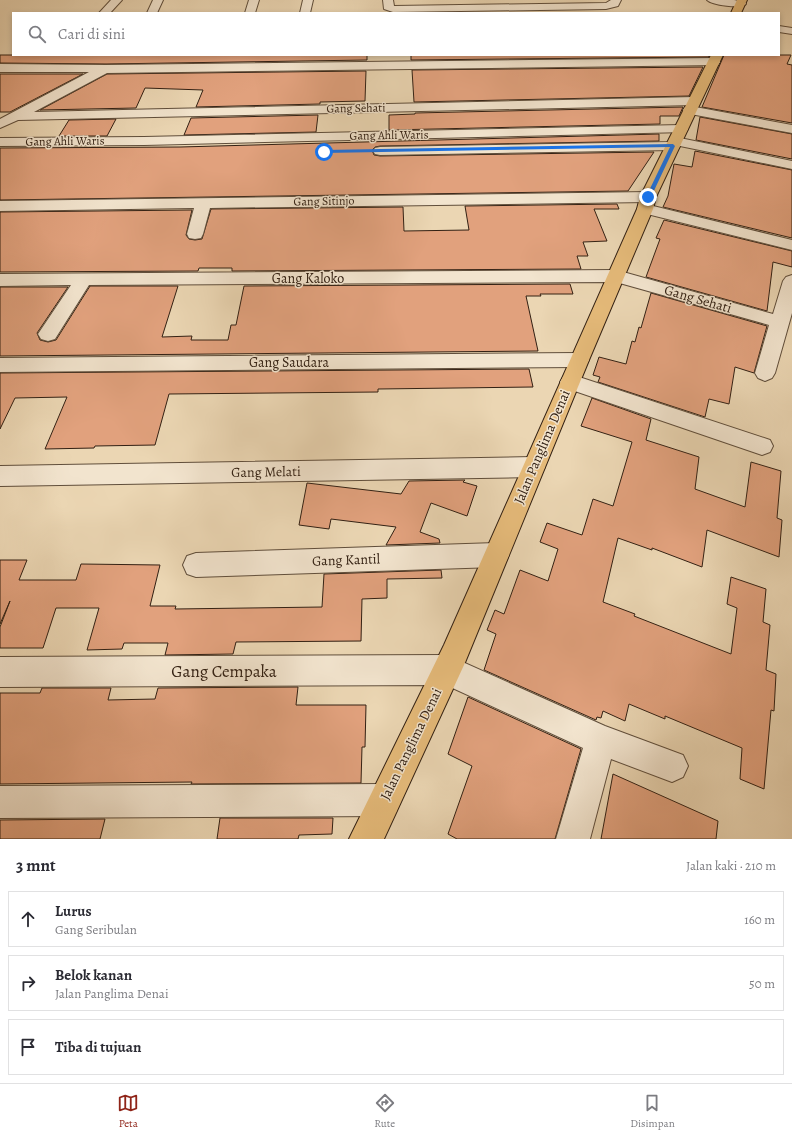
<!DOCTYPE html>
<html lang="id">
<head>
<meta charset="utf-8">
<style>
  :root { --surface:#fff; --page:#f7f7f7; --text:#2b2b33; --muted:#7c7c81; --line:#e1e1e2; --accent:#8f2418 }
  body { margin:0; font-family:Alegreya,serif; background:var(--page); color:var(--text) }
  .stop { position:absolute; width:12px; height:12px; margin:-9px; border:3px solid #1a73e8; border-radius:50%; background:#fff }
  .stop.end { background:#1a73e8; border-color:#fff; box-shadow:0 1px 4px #0008 }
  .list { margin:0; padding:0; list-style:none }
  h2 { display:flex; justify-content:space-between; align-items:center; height:52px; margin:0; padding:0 16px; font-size:17px }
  h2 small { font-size:13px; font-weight:400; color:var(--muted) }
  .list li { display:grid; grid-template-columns:26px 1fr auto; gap:12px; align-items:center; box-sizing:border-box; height:56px; margin:0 8px 8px; padding:0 8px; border:1px solid var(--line); border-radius:0px }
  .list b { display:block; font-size:15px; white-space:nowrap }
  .list p { margin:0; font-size:13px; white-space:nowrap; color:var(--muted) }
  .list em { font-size:13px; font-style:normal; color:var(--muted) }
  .icon { flex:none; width:22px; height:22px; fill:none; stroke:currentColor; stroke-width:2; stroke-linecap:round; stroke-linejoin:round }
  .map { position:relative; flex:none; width:792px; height:839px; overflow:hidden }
  .search { position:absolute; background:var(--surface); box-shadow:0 2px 6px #0003; left:12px; right:12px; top:12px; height:44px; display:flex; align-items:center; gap:10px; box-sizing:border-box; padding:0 14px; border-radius:0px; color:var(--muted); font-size:15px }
  .sheet { height:244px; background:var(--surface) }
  nav { display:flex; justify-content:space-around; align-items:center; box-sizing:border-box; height:56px; border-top:1px solid var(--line); background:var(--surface); font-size:11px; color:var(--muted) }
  nav a { display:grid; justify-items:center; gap:2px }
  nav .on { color:var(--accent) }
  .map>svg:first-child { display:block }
  .building { fill:#e1a17d; stroke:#322013 }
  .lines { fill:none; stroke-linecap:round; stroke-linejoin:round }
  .minor-casing { stroke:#604e3b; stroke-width:2 }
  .major-casing { stroke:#322013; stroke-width:2 }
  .minor { fill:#f2e4ce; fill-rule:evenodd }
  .major { fill:#e6bb7a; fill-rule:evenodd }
  .route { fill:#1a73e8 }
  .labels { text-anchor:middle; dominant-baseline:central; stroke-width:3; stroke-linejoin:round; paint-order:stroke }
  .far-street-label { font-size:12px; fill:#322013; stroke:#f2e4ce }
  .street-label { font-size:14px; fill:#322013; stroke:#f2e4ce }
  .near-street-label { font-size:17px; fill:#322013; stroke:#f2e4ce }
</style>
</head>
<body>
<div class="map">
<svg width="792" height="839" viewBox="0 0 792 839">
  <rect width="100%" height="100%" fill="#ebd6b3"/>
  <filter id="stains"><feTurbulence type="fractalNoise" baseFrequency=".005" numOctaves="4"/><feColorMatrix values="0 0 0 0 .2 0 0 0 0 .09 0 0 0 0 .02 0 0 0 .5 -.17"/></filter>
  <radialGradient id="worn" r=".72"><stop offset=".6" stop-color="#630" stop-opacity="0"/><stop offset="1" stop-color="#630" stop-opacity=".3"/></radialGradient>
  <path class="building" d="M0,55H367V60L106,64L0,63Z
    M411,55H709V57L411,60Z
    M724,55H791L787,64L792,65V123L702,107Z
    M703,67L689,96L414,102L412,70Z
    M366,71L365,101L320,102V104L196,107L203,90L145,88L136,108L40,110L107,74Z
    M0,74H83L10,112H0Z
    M683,107L679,116H660V124L389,130V115L415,114V113Z
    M318,115L316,132L184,135L191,118Z
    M700,117L792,134V159L696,140Z
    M116,119L107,136H59L69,120Z
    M659,134V141L380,146L375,147L372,150L374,155L380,156L654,152L628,191L0,200V148L180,147Z
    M695,151L792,170V238L663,207L668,196L674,164L692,167Z
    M617,204L619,209H594L607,241L583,242L588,256H577L581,269L232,271V268H199L198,271L0,272V212L192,210L186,235L189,239L195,240L202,239L211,209L403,207L404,231L469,230L465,206Z
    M664,220L792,251V267L773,262L767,311L646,277L660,239L656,238Z
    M570,284L573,294H540L541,296H526L538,351L0,356V287H68L37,333L40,340L48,342L56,340L90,286H178L162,337L192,336L191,340H228L231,325H236L244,286Z
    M651,293L767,326L754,373L735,367L729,404L709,399L705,417L598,382L600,377L593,375L599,357L626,364L632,341L635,342L639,327L641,328Z
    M529,369L533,387L378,389V392L169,394L155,445L95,446L94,448L45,449L67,397L15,398L0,429V373Z
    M592,398L651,419L646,440L699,457L695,489L745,507L751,462L781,471L777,518L782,520L779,557L707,530L702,567L652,548V550L618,538L603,602L635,614L634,616L731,654L737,608L727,604L731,577L766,589L763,622L770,625L766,670L776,674L774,711L771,710L764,789L740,779L742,748L665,716V719L629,704L625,721L603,711L601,718L597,717L596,720L484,670L496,634L487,630L495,610L504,614L520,570L548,581L558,549L540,542L547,523L582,535L593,499L613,506L632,442L581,426Z
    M465,480L463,482L477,486L467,516L431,503L420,532L439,539L440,543L386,545L396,527L331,519L329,529L299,525L307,483L401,494L409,481Z
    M0,560H27L19,580H76L81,564L160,565L150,606H176L175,609L322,607L324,574L441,570L442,578L387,579V598L362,599L361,641L236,642L233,654L165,655L168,643H124L122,649L87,650L99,608H56L43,648H0V627L10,601L0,624Z
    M298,687L296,705H366L365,747H362L361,783L191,784L192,782L0,784V693H40L42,688H111L108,700L155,699L158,688Z
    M468,697L581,749L555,839H457L448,834L472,766L448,754Z
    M613,774L718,821L716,839H601Z
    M220,818H333L332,834L299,835L298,839H217Z
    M105,819L100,839H0V820Z"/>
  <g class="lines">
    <defs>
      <path id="minor" d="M111,0H122L110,13H99Z
        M153,0H163L157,13H147Z
        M249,0H259L255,13H245Z
        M303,0H313L310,13H300Z
        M383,0H393L394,6L606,3L611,0H621L618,6L606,9L393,12L384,9Z
        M707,0H734L745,2L746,4C741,9 712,5 707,0Z
        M779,26L792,28V34L779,32Z
        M714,58L718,59L720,62L718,65L107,73L34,112L694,97L699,98L700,101L699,104L694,105L18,120L0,128V119L89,72H0V64L106,65Z
        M690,106L792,125V133L685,113L683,110L685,107Z
        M681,125L686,126L688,129L686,132L144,145L0,146V138L144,137Z
        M675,137L792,161V169L680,146L678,149L673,150L380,155L375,154L373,151L375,148L380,147L669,142L670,138Z
        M648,192L654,194L656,197L654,200L648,202L210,208L203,234L201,238L195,239L189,238L187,234L194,208L0,211V201Z
        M645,204L792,240V250L639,212L637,209L639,206Z
        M616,270L773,314L783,281L786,277L792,275V313L775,373L772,378L765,381L758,378L755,373L769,325L616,282L89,285L55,339L48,341L41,339L38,334L71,285L0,286V274Z
        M579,353L586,355L589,360L586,365L579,367L0,372V358Z
        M570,374L770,440L773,446L770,452L762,455L563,387L560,382L563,377Z
        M533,457L541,460L545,467L541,474L533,477L0,486V466Z
        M496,543L505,547L509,555L505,563L496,567L196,577L187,574L183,565L187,556L196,553Z
        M447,655L605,726L683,755L688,766L683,777L672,782L611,759L590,839H556L583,748L446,685L0,687V657Z
        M384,784L396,788L400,800L396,812L384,816L0,818V786Z"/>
      <path id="major" d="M737,0H747L741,13H731Z
        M711,55H723L656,197L653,209L589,360L464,665L384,839H349L444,645L637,209L640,197Z"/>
    </defs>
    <use href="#minor" class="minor-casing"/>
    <use href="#major" class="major-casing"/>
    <use href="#minor" class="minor"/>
    <use href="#major" class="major"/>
  </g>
  <path class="route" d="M673,144L675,146L651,197L648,198L646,197L670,147L324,153L321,152L324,150Z"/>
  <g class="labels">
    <g class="far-street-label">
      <text transform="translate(356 108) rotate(-1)">Gang Sehati</text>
      <text transform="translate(389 135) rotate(-1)">Gang Ahli Waris</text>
      <text transform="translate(65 141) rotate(-1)">Gang Ahli Waris</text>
      <text transform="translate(324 201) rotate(-1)">Gang Sitinjo</text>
    </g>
    <g class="street-label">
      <text x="308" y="278">Gang Kaloko</text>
      <text transform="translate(698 299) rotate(16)">Gang Sehati</text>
      <text x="289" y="362">Gang Saudara</text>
      <text transform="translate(542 447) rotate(-67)">Jalan Panglima Denai</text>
      <text transform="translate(266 472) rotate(-1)">Gang Melati</text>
      <text transform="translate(346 560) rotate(-2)">Gang Kantil</text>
      <text transform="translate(411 744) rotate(-64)">Jalan Panglima Denai</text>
    </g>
    <g class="near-street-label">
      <text x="224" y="671">Gang Cempaka</text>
    </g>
  </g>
  <rect width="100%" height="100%" filter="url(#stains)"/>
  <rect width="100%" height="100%" fill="url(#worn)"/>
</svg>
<div class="stop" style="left:324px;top:152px"></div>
<div class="stop end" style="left:648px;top:197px"></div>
<div class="search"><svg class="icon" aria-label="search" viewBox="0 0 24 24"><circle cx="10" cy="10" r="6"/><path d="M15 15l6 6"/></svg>Cari di sini</div>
</div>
<section class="sheet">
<h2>3 mnt<small>Jalan kaki · 210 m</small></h2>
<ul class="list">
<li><svg class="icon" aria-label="ahead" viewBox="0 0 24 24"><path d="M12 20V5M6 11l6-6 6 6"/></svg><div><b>Lurus</b><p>Gang Seribulan</p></div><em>160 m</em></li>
<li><svg class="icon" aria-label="right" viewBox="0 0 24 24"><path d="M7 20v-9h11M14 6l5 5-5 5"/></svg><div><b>Belok kanan</b><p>Jalan Panglima Denai</p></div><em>50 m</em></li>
<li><svg class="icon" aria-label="arrive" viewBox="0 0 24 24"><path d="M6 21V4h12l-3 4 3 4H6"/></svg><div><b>Tiba di tujuan</b></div></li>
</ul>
</section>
<nav>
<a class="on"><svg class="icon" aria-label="map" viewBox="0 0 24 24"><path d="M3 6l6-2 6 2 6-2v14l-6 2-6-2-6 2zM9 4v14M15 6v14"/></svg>Peta</a>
<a><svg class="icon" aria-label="directions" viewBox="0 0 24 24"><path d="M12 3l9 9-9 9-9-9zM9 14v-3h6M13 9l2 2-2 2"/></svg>Rute</a>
<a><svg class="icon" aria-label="saved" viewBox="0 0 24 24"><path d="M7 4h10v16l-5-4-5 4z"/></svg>Disimpan</a>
</nav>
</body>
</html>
